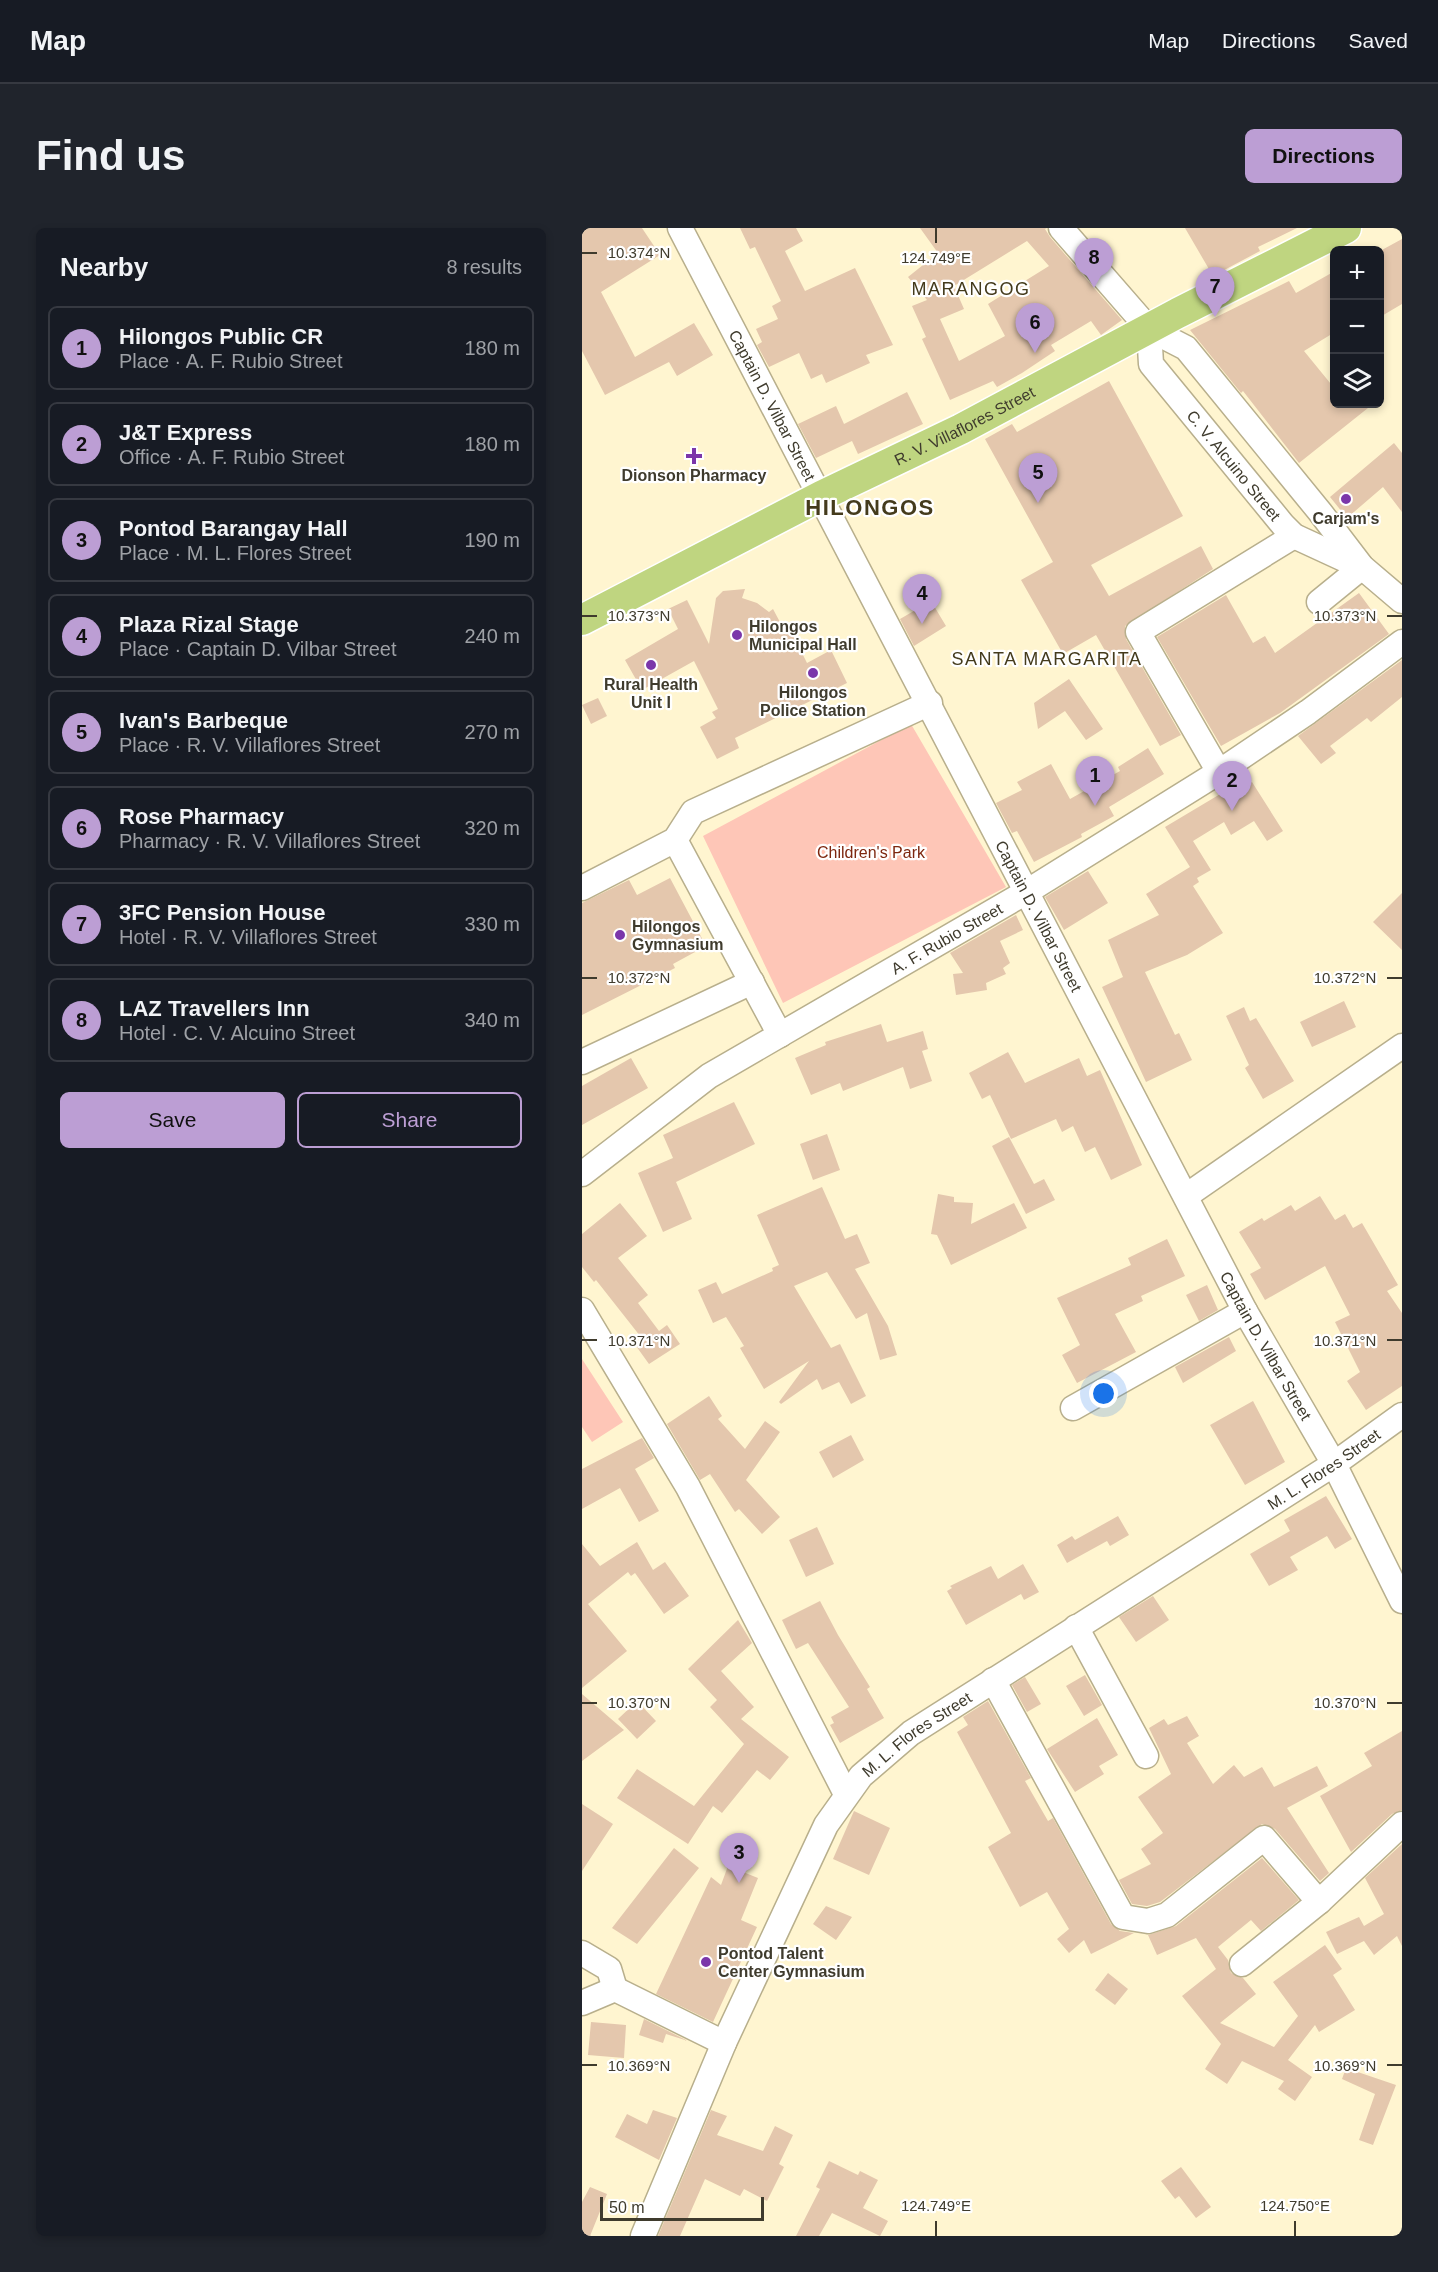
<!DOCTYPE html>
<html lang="en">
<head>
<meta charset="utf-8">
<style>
  :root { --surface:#171b24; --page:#20242c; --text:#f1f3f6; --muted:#9ea1a6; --line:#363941; --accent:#bc9ed4 }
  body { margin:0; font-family:Helvetica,sans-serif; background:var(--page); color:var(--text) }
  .controls { position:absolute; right:18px; top:18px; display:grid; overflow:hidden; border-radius:9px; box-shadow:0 3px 9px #0003 }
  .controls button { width:54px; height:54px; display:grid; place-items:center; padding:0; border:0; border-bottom:2px solid var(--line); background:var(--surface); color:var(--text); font:30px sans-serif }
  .scale { position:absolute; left:18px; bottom:15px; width:164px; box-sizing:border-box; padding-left:6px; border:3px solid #3f3b2d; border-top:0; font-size:16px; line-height:21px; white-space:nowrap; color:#3f3b2d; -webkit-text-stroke:4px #fff; paint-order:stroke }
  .you { position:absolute; left:522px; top:1166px; width:21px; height:21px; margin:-15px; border:4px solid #fff; border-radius:50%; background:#1a73e8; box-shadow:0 0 0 9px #1a73e833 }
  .badge { display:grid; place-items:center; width:39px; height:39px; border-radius:50%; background:var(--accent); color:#111; font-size:20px; font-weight:700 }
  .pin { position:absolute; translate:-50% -50px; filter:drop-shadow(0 2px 3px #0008) }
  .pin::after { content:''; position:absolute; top:32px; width:21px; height:18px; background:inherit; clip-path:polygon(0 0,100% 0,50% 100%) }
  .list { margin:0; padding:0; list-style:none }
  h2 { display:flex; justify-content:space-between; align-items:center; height:78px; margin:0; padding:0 24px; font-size:26px }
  h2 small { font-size:20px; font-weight:400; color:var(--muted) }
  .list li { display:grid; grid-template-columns:39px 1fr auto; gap:18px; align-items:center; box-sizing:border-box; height:84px; margin:0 12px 12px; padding:0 12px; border:2px solid var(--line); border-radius:9px }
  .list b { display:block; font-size:22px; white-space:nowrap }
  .list p { margin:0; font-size:20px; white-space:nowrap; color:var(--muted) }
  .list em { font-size:20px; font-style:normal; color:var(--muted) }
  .actions { display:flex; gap:12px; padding:18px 24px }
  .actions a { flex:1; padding:14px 0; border:2px solid var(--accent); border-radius:9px; text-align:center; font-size:21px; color:var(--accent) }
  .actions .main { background:var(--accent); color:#111 }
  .icon { flex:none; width:33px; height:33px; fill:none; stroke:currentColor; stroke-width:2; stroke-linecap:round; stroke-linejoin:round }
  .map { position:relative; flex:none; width:820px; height:2008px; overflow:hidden; border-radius:9px }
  header { display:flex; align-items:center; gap:36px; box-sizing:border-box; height:84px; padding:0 30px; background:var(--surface); border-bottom:2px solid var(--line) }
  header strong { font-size:28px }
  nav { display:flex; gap:33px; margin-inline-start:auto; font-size:21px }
  .intro { display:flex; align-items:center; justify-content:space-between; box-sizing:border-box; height:144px; padding:0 36px }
  h1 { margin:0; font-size:42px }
  .button { padding:15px 27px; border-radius:9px; background:var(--accent); color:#111; font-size:21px; font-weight:700 }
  main { display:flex; gap:36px; padding:0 36px }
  aside { flex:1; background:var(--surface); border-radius:9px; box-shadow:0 3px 9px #0003 }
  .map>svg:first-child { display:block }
  .green { fill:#fec6b7 }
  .building { fill:#e4c7ad; fill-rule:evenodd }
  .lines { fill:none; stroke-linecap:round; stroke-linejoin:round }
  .minor-casing { stroke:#b8af8c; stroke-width:27 }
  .major-casing { stroke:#fff; stroke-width:33 }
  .minor { stroke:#fff; stroke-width:24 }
  .major { stroke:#bfd580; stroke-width:30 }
  .ticks { fill:none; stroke:#3f3b2d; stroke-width:2 }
  .poi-dot { fill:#7b36aa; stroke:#fff; stroke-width:2 }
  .labels { text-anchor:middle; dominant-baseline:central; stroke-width:4.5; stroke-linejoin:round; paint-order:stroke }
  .street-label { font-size:16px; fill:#3f3b2d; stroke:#fff }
  .poi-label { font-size:16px; font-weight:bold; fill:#3f3b2d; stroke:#fff }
  .park-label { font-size:16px; fill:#7d270f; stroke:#fff }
  .neighbourhood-label { font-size:18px; letter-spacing:1.5px; fill:#443b1c; stroke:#fff }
  .district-label { font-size:22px; font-weight:bold; letter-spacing:1.5px; fill:#443b1c; stroke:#fff }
  .ticks-label { font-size:15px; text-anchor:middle; fill:#3f3b2d; stroke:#fff; stroke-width:4.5; stroke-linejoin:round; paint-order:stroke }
</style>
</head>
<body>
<header>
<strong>Map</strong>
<nav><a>Map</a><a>Directions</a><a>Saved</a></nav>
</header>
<div class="intro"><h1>Find us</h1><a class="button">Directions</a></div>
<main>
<aside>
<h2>Nearby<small>8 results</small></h2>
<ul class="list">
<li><span class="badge">1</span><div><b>Hilongos Public CR</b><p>Place · A. F. Rubio Street</p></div><em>180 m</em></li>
<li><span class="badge">2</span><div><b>J&amp;T Express</b><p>Office · A. F. Rubio Street</p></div><em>180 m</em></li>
<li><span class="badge">3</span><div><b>Pontod Barangay Hall</b><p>Place · M. L. Flores Street</p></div><em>190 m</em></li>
<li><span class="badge">4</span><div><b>Plaza Rizal Stage</b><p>Place · Captain D. Vilbar Street</p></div><em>240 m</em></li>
<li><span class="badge">5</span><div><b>Ivan's Barbeque</b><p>Place · R. V. Villaflores Street</p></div><em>270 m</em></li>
<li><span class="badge">6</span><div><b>Rose Pharmacy</b><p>Pharmacy · R. V. Villaflores Street</p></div><em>320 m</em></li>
<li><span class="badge">7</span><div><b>3FC Pension House</b><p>Hotel · R. V. Villaflores Street</p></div><em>330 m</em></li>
<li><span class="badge">8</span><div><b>LAZ Travellers Inn</b><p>Hotel · C. V. Alcuino Street</p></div><em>340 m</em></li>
</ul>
<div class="actions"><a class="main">Save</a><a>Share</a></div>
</aside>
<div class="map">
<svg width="820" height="2008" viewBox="0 0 820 2008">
  <rect width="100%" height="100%" fill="#fff5d0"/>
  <path class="green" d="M329,496L424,659L201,775L121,608Z
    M0,1131L41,1194L10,1214L0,1199Z"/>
  <path class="building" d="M0,0H60L78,27L19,64L53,129L112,95L131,127L95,148L87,134L23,167L0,123Z
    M158,0H214L221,13L203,23L223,63L273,40L311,117L284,127L288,135L244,155L240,146L229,151L217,125L187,139L175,117L180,114L174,101L196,91L190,78L199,73L173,19L168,21Z
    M338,0H465L463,1L468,9L540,92L519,107L509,93L469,117L473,123L440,145L415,159L411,153L368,172L340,111L344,109L330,78L345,72L326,49L356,25ZM445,13L467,38L406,76L423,108L377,133L358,91L382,81L372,58Z
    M603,0H715L676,19L678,23L631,48Z
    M820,11V76L798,89V23Z
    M753,43V104L722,123L753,161V176H791L717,235L661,163L659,165L608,102L707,53L714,65Z
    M527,153L601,288L509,337L527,368L619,318L631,341L543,398L544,411L599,507L578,518L514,407L481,426L439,352L471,334L403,211L430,196L435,204Z
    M325,164L341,196L276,226L270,213L234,230L216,196L254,178L262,196Z
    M812,215L820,225V284L801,259L765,290L748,269Z
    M163,361L160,370L175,375L187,384L191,381L199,396L205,395L225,435L249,422L265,455L153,510L157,520L135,531L118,499L134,490L130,484L136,481L112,433L60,462L43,432L96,401L86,381L105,372L127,416L134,370L141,363Z
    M777,365L807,406L698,485L639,518L575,409L644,367L671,415L683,408L693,425Z
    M349,373L364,398L332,418L318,391Z
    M820,432V469L789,494L785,490L748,518L754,525L739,536L716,508Z
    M487,451L521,501L504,512L483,483L456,501L452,475Z
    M16,470L25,488L9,496L0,477Z
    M566,520L582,546L527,579L532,588L499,606L500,609L452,634L435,603L430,605L414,575L440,562L435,554L469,536L488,571L538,543L536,539Z
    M670,554L701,603L685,613L672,593L649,607L642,594L611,613L629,642L615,650L617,654L611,658L641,705L605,727L563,744L593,807L597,805L610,832L564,854L520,759L541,749L526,712L577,687L564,666L608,639L583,599L650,559L653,564Z
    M506,643L526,675L482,702L463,669Z
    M88,650L124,718L91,736L93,740L0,787V675L47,652L55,667Z
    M820,665V722L791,694Z
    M434,687L441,702L418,713L428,735L421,740L424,746L404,755L405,762L374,767L371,746L381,745L368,725Z
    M762,773L774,799L730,819L718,794Z
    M662,779L668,793L674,790L712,853L681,871L663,840L667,837L644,788Z
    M299,796L305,814L341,803L346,821L340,823L350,853L328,861L321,839L261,863L258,855L229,867L213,830L244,817L243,814Z
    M426,824L443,855L497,830L505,848L518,842L560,937L529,952L513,919L503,924L491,898L480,904L474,891L429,911L408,867L400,871L387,845Z
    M49,830L66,860L0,897V858Z
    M152,874L173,916L94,954L110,991L81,1004L56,945L91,930L81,907Z
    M245,906L258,942L231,952L218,916Z
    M427,909L452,956L462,951L473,972L444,986L410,918Z
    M240,959L263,1011L275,1006L288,1035L273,1041L306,1098L315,1127L298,1132L285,1085L274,1091L245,1044L212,1058L249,1120L258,1116L284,1168L269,1176L257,1154L240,1162L235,1151L199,1176L197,1174L227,1133L182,1161L158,1120L162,1118L144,1089L131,1095L116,1062L134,1054L140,1066L191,1043L190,1040L197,1037L175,987Z
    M356,966L372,969V974L391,975L389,996L432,975L445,1000L369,1037L355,1007L349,1006Z
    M738,968L753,992L763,986L771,1000L780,995L816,1057L805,1063L820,1085V1158L784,1182L765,1153L778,1144L753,1094L768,1087L743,1038L683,1072L668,1046L679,1040L657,1004L680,990L682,993L709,977L713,983Z
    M38,975L65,1008L36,1030L66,1067L56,1075L77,1103L85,1097L98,1116L67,1136L54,1118L62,1113L14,1052L12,1054L0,1039V1006Z
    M585,1011L603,1048L559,1068L561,1073L533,1086L554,1124L495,1155L480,1127L498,1117L475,1070L549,1037L546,1030Z
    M625,1057L636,1082L617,1093L604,1067Z
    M647,1109L654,1123L601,1155L593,1139Z
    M127,1168L140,1188L136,1191L163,1221L183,1193L198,1204L164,1252L198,1289L180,1306L157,1281L153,1284L128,1246L118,1252L85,1196Z
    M671,1173L703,1234L663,1257L628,1197Z
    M269,1207L282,1232L251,1250L237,1224Z
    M60,1210L72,1230L53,1241L77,1283L57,1294L38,1260L0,1281V1241Z
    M744,1268L770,1311L753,1321L745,1308L708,1329L716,1342L687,1358L668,1326L708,1303L702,1292Z
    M536,1288L547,1307L528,1318L525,1313L485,1335L475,1317L490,1308L493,1312Z
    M235,1299L252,1336L224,1349L207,1312Z
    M55,1314L71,1342L83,1334L107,1368L82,1386L53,1345L49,1348L46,1344L6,1376L45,1423L0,1460V1316L18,1338Z
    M441,1336L457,1364L442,1372L439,1366L384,1397L365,1363L370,1360L368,1358L409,1338L416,1351Z
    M571,1368L587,1392L554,1414L537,1389Z
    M238,1373L256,1407L288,1459L285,1461L302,1490L258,1515L248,1497L252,1495L249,1489L267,1479L226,1415L214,1421L200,1392Z
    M156,1392L170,1415L139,1443L172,1479L159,1491L207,1529L188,1552L175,1542L140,1585L131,1578L106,1616L35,1570L55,1541L112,1578L162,1516L128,1479L135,1472L106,1441Z
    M503,1447L520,1477L502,1488L484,1458Z
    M443,1449L459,1476L445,1484L430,1457Z
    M0,1466L42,1502L0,1533Z
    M55,1473L74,1493L55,1511L36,1491Z
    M406,1473L449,1550L443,1553L466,1593L471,1590L529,1696L538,1703L552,1705L509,1726L502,1712L487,1725L475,1711L487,1701L465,1664L438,1679L406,1619L429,1605L375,1504L386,1497L381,1489Z
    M605,1488L617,1508L605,1515L631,1556L652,1537L662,1549L680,1539L692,1559L735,1538L746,1558L705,1580L747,1645L738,1653L693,1601L680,1596L578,1674L565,1678L550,1676L537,1652L569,1636L559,1621L581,1605L556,1569L589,1546L567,1500L582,1491L586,1497Z
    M515,1490L536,1527L517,1538L522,1546L493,1564L465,1521Z
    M820,1503V1582L810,1586L769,1624L738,1568L790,1538L782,1525Z
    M0,1576L31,1596L0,1643Z
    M272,1583L308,1600L287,1647L251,1631Z
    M820,1616V1718L815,1708L792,1727L782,1713L755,1726L744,1704L777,1689L782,1698L802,1686L783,1650Z
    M92,1620L117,1640L55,1716L30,1700Z
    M680,1630L717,1672L679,1703L669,1692L636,1719L646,1732L649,1745L661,1750L674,1766L638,1795L692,1819L716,1788L691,1754L743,1717L760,1741L751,1747L773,1782L737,1804L733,1797L706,1832L730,1849L713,1873L696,1861L702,1853L660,1833L645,1856L623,1841L639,1816L600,1768L634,1741L614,1710L575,1727L566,1707L594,1698Z
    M146,1638L176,1650L159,1692L175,1699L131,1794L74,1766L129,1649L139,1657Z
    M244,1678L270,1689L254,1712L231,1696Z
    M526,1745L546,1761L533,1777L513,1762Z
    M62,1791L106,1813L84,1806L81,1815L57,1807Z
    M9,1794L44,1797L42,1830L6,1827Z
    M764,1840L814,1857L791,1917L777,1912L793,1866L760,1851Z
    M71,1882L95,1890L77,1932L33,1909L45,1886L65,1896Z
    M129,1882L145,1888L135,1907L181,1923L193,1898L211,1907L197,1936L202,1939L185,1973L162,1961L158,1968L123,1951L98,2008H76Z
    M247,1933L276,1947L278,1943L296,1952L281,1980L306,1993L298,2008L250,1985L237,2008H214L238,1961L234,1959Z
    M599,1939L629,1979L614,1990L597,1968L593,1971L579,1953Z
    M8,1959L25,1966L8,2008H0V1974Z"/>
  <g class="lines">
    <defs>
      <g id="minor">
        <path id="s1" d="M98,0L663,1083L752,1236L820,1373"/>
        <path d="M479,0L567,101L604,120L738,284L780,339L820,373"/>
        <path id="s2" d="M567,101L569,136L701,297L712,308L777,338"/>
        <path d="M737,374L780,339"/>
        <path d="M637,544L556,404L712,308"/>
        <path d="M93,612L198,807"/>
        <path d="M0,660L93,612L111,584L348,475"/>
        <path d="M0,834L170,754"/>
        <path id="s3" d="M0,946L127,848L446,663L637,544L726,484L820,414"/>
        <path d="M604,968L820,818"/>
        <path d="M0,1082L106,1259L264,1566"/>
        <path d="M491,1180L663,1083"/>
        <path d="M494,1399L564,1528"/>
        <path d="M411,1452L541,1689L566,1693L585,1687L682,1610L737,1674"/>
        <path d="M0,1725L27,1741L33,1761"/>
        <path d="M660,1736L737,1674L820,1596"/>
        <path d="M0,1775L33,1761L142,1815"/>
        <path id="s4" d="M61,2008L142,1815L244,1597L279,1548L329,1505L752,1236L820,1187"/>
      </g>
      <g id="major">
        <path id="s5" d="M0,392L239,268L379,201L596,85L764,0"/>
      </g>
    </defs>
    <use href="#minor" class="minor-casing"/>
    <use href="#major" class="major-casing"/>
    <use href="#minor" class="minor"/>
    <use href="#major" class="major"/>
  </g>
  <path class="ticks" d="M354,0V15M0,25H15M0,388H15M805,388H820M0,750H15M805,750H820M0,1112H15M805,1112H820M0,1475H15M805,1475H820M0,1837H15M805,1837H820M354,1993V2008M713,1993V2008"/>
  <g class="poi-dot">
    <path d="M109 219h6v6h6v6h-6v6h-6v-6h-6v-6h6z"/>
    <circle cx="764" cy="271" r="6"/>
    <circle cx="155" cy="407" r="6"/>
    <circle cx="69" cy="437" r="6"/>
    <circle cx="231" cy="445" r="6"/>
    <circle cx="38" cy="707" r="6"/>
    <circle cx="124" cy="1734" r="6"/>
  </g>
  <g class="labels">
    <g class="street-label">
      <text stroke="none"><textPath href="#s1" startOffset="200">Captain D. Vilbar Street</textPath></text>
      <text stroke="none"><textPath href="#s5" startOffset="429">R. V. Villaflores Street</textPath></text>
      <text stroke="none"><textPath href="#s2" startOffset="166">C. V. Alcuino Street</textPath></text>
      <text stroke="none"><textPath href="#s1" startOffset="776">Captain D. Vilbar Street</textPath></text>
      <text stroke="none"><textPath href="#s3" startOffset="435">A. F. Rubio Street</textPath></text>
      <text stroke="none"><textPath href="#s1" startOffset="1262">Captain D. Vilbar Street</textPath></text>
      <text stroke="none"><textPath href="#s4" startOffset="1066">M. L. Flores Street</textPath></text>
      <text stroke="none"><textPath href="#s4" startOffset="580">M. L. Flores Street</textPath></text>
    </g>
    <g class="poi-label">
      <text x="112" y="247">Dionson Pharmacy</text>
      <text x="764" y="290">Carjam's</text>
      <text x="167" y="398" text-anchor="start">Hilongos<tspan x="167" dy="18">Municipal Hall</tspan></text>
      <text x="69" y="456">Rural Health<tspan x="69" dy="18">Unit I</tspan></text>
      <text x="231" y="464">Hilongos<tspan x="231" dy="18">Police Station</tspan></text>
      <text x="50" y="698" text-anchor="start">Hilongos<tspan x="50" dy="18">Gymnasium</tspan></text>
      <text x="136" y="1725" text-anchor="start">Pontod Talent<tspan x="136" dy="18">Center Gymnasium</tspan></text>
    </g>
    <g class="park-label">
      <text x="289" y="624">Children's Park</text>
    </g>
    <g class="neighbourhood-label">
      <text x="389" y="61">MARANGOG</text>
      <text x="465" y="431">SANTA MARGARITA</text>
    </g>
    <g class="district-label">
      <text x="288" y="279">HILONGOS</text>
    </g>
  </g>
  <g class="ticks-label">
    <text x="57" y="30">10.374°N</text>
    <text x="354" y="35">124.749°E</text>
    <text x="57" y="393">10.373°N</text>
    <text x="763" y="393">10.373°N</text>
    <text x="57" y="755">10.372°N</text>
    <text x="763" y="755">10.372°N</text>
    <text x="57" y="1118">10.371°N</text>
    <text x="763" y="1118">10.371°N</text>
    <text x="57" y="1480">10.370°N</text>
    <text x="763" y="1480">10.370°N</text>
    <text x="57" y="1843">10.369°N</text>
    <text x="763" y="1843">10.369°N</text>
    <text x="354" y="1983">124.749°E</text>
    <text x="713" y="1983">124.750°E</text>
  </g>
</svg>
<div class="controls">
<button>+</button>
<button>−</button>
<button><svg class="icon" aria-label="layers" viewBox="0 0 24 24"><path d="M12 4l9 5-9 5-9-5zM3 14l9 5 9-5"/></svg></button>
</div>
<div class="scale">50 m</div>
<div class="you"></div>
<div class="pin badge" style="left:513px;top:578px">1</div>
<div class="pin badge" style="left:650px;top:583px">2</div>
<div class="pin badge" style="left:157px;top:1655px">3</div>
<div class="pin badge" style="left:340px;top:396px">4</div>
<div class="pin badge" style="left:456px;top:275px">5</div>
<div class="pin badge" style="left:453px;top:125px">6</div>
<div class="pin badge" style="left:633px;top:89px">7</div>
<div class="pin badge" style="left:512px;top:60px">8</div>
</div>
</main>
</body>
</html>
